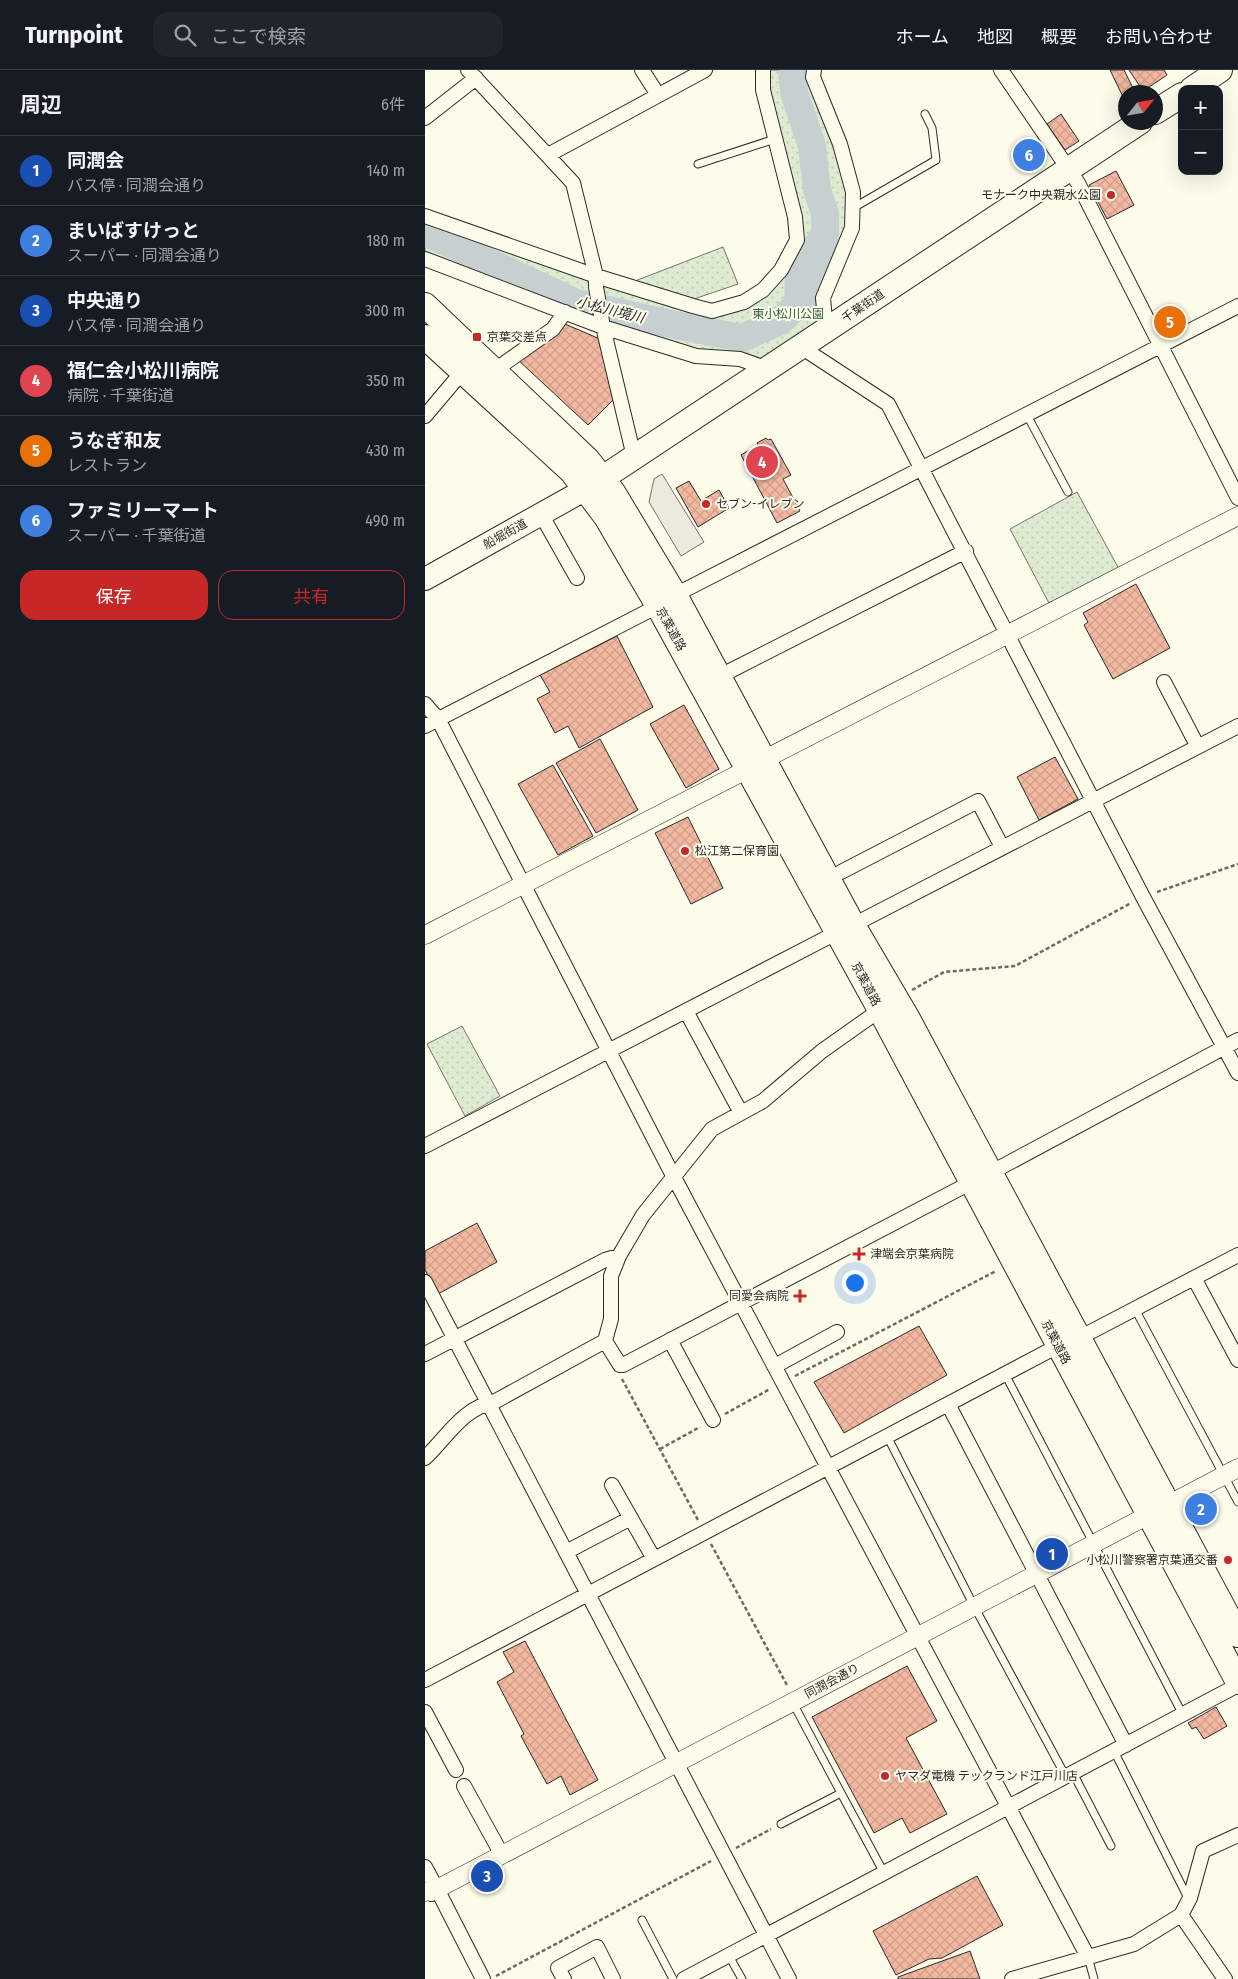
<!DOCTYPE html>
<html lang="ja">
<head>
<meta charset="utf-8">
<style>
  :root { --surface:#171b24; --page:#20242c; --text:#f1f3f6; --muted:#9ea1a6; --line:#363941; --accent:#c62828 }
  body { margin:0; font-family:"Fira Sans Condensed","Noto Sans JP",sans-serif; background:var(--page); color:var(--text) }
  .controls { position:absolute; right:15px; top:15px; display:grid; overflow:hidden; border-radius:10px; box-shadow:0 5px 20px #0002 }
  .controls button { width:45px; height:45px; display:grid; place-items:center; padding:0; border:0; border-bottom:1px solid var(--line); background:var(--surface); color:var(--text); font:25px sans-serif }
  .compass { position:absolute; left:693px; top:15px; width:45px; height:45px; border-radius:50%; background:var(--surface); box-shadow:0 5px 20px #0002; rotate:59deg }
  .you { position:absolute; left:429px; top:1212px; width:18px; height:18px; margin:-12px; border:4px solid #fff; border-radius:50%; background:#1a73e8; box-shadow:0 0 0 8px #1a73e833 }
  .badge { display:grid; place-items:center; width:32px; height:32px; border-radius:50%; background:var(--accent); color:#fff; font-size:16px; font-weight:700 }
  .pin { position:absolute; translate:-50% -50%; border:2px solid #fff; box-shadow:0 1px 5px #0006 }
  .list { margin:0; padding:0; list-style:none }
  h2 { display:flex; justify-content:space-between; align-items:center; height:65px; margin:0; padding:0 20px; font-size:21px }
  h2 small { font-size:16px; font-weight:400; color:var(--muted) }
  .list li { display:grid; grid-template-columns:32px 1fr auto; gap:15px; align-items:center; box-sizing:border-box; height:70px; padding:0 20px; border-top:1px solid var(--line) }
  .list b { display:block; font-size:19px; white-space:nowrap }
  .list p { margin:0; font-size:16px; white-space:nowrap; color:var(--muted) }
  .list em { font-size:16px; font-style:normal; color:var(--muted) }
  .actions { display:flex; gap:10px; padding:15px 20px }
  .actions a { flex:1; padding:11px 0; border:1px solid var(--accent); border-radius:15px; text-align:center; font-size:18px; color:var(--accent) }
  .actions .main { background:var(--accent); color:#fff }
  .icon { flex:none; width:28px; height:28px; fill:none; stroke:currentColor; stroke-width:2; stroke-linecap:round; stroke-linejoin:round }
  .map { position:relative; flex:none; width:813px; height:1909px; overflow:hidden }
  header { display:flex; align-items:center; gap:30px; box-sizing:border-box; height:70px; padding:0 25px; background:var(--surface); border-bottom:1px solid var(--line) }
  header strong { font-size:24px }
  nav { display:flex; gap:28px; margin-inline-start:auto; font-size:18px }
  .search { width:350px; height:45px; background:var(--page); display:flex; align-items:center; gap:12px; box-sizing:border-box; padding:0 18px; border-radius:15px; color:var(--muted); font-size:19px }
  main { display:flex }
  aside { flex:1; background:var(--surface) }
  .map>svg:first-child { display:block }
  .park { fill:url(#park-dots); stroke:#74746e }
  .parking { fill:#eceadb; stroke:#74746e }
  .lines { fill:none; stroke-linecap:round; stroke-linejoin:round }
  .river { stroke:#c7d0d0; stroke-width:28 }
  .building { fill:url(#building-cross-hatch); stroke:#2b2b2b }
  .service-casing { stroke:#2b2b2b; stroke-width:9 }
  .minor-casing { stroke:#2b2b2b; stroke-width:16 }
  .tertiary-casing { stroke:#2b2b2b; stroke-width:19 }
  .primary-casing { stroke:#2b2b2b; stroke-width:24 }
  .trunk-casing { stroke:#2b2b2b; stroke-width:26 }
  .path { stroke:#6a6964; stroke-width:2.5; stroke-dasharray:4 2.5; stroke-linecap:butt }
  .service { stroke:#fdfbea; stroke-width:7 }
  .minor { stroke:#fdfbea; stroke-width:14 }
  .tertiary { stroke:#fdfbea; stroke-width:18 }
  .primary { stroke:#fdfbea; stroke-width:22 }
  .trunk { stroke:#fdfbea; stroke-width:24 }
  .poi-dot { fill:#c62828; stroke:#fdfbea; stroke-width:2 }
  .labels { text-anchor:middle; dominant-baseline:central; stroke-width:4; stroke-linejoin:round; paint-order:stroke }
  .poi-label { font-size:12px; fill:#2b2b2b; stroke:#fdfbea; text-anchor:start }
  .street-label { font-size:12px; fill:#2b2b2b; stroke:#fdfbea }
  .park-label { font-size:12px; fill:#34623c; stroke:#fdfbea }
  .water-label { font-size:14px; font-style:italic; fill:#2b2b2b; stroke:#fdfbea }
</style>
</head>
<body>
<header>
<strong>Turnpoint</strong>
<div class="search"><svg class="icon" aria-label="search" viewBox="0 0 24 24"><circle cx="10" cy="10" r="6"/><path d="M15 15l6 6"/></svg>ここで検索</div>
<nav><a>ホーム</a><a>地図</a><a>概要</a><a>お問い合わせ</a></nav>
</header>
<main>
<aside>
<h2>周辺<small>6件</small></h2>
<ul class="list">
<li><span class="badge" style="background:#1a4fb4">1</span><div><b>同潤会</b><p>バス停 · 同潤会通り</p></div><em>140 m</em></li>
<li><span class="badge" style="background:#3f7fe0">2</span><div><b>まいばすけっと</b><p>スーパー · 同潤会通り</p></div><em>180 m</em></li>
<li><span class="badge" style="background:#1a4fb4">3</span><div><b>中央通り</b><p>バス停 · 同潤会通り</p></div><em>300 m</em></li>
<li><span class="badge" style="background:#e0444e">4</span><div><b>福仁会小松川病院</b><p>病院 · 千葉街道</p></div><em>350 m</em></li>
<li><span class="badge" style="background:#e8710a">5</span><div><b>うなぎ和友</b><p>レストラン</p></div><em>430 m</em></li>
<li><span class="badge" style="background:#3f7fe0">6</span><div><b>ファミリーマート</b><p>スーパー · 千葉街道</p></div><em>490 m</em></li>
</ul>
<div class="actions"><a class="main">保存</a><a>共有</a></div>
</aside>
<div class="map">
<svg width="813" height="1909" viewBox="0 0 813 1909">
  <defs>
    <pattern id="park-dots" width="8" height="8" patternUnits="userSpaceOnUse" patternTransform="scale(1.25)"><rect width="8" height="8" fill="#deebd1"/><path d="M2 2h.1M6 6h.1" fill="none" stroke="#bfcab4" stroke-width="1.8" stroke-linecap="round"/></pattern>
    <pattern id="building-cross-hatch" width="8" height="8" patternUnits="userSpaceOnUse" patternTransform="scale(1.25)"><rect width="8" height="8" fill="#f2b8a0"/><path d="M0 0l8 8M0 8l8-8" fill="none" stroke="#d09e8a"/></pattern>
  </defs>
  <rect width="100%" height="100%" fill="#fdfbea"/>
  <path class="park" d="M338,0H389L415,74L427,155L398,228L401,260L343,299L271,286L0,189V146L287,241L338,220L372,169Z
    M298,177L313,214L269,229L210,211Z
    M652,422L694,499L625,535L585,459Z
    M37,956L75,1026L40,1046L2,974Z"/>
  <path class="parking" d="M237,404L279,472L256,486L224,432L229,409Z"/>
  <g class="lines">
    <path class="river" d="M0,162L151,233L255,256L317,268L355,251L393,217L400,164V143L392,120L387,76L369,22L367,0
      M373,233L374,201L398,167"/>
  </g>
  <path class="building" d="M685,0H699L710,22H700V31Z
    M704,0H739L742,5L718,21Z
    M636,44L654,71L640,80L622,54Z
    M691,101L709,135L682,149L664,115Z
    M749,237L759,253L750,259L747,255L738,261L730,248Z
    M140,254L175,269L188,330L163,355L92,289Z
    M341,368L343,370L346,369L366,405L358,409L375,441L352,453L316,385L333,375L332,373Z
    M264,411L276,431L294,420L304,438L273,457L251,418Z
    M711,514L745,578L688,609L659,555L663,552L658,543Z
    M192,566L228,637L154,678L143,656L130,663L112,629L125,622L115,605Z
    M259,635L294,699L261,718L225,654Z
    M175,669L213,740L171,763L131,693Z
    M630,687L653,729L614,750L592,707Z
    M128,695L168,766L133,785L93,714Z
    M263,747L298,818L266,834L230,763Z
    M52,1153L72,1192L13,1224L0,1200V1181Z
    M494,1256L522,1305L419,1363L389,1312Z
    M100,1571L173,1710L145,1725L136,1706L122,1714L96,1666L99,1664L72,1612L89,1602L78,1582Z
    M482,1596L512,1651L481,1668L522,1744L485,1763L477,1748L449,1763L387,1647Z
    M791,1637L802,1656L779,1669L771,1657L767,1659L763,1653Z
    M552,1806L578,1855L517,1888L504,1889L471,1905L448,1861Z
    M545,1881L555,1909H473V1907Z"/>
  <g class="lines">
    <defs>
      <path id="service" d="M273,94L350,69
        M428,138L511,90L507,58L500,44
        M602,345L643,422
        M710,1239L813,1432
        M580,1304L758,1645
        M462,1366L549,1536L641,1707
        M368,1633L416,1723
        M689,1681L763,1828
        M648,1703L686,1776
        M356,1754L416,1723L459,1803
        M217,1850L248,1909
        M304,1886L317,1909
        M663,1887L669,1909"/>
      <path id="minor" d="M43,0L148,113L171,206V217L178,257L209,387
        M217,0L233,25
        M389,0L388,7L415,74L428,122L427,158L398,228L401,260
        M576,0L653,113L813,428
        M0,48L51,8
        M123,85L280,0
        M0,146L171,206L268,236L287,241L319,232L338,220L356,200L372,170L370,147L338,20V0
        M0,189L178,257L271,286L315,289L343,299
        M376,277L463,334L718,827L813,1003
        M70,300L128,259L140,242
        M0,346L38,301
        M116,444L152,508
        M250,525L813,236
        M293,607L541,481
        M739,612L773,677
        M0,634L13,649L243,1096L663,1887
        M0,656L233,536
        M416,802L553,731L577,777
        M428,855L813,656
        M261,941L316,1043
        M0,1076L413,862
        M565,1103L813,970
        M769,1208L813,1290
        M0,1212L364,1909
        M654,1268L813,1185
        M245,1270L288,1350
        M180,1271L195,1295H198L547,1112
        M0,1284L180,1190L194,1186
        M350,1296L412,1262
        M523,1334L701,1675
        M0,1388C21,1368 39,1337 69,1332L180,1271L186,1249V1206L194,1186L218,1145L287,1059L338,1031L397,981L455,940
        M187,1415L229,1489
        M141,1482L206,1448
        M0,1610L633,1276
        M0,1642L31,1700
        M39,1716L77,1785
        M0,1797L12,1819L6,1824
        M12,1819L58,1909
        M756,1845L800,1909
        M139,1909L133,1898L172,1877L188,1909
        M259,1909L813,1615
        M587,1909L709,1874L756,1845L765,1828L778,1781L813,1765"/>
      <path id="tertiary" d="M338,690L813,446
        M0,865L323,699
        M0,1822L12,1819L813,1398"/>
      <path id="primary" d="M0,509L161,419"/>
      <path id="trunk" d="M767,19L795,0
        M730,42L757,25
        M0,235L163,390L188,422L250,525L428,855L482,947L813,1565
        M0,267L147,402L181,447L233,536L455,940L813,1612
        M164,417L715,52"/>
    </defs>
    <use href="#service" class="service-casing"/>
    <use href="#minor" class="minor-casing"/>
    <use href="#tertiary" class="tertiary-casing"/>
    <use href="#primary" class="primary-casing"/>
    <use href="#trunk" class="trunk-casing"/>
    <path class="path" d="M732,822L813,794
      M487,920L519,902L590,896L706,833
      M370,1306L571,1201
      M197,1309L273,1450
      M300,1344L345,1319
      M235,1379L275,1357
      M286,1474L363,1617
      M311,1778L346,1759
      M71,1906L286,1791"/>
    <use href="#service" class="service"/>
    <use href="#minor" class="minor"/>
    <use href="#tertiary" class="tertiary"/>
    <use href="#primary" class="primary"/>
    <use href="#trunk" class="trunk"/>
  </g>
  <g class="poi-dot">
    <circle cx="686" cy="125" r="5"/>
    <rect x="47" y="262" width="10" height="10" rx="2.5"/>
    <circle cx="281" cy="434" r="5"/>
    <circle cx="260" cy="781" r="5"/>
    <path d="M431.5 1176.5h5v5h5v5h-5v5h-5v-5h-5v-5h5z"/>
    <path d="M372.5 1218.5h5v5h5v5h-5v5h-5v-5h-5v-5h5z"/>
    <circle cx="803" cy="1490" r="5"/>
    <circle cx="460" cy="1706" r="5"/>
  </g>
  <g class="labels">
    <g class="poi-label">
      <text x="676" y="125" text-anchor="end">モナーク中央親水公園</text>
      <text x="62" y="267">京葉交差点</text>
      <text x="291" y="434">セブン-イレブン</text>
      <text x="270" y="781">松江第二保育園</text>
      <text x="445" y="1184">津端会京葉病院</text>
      <text x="364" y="1226" text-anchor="end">同愛会病院</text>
      <text x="793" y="1490" text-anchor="end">小松川警察署京葉通交番</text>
      <text x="470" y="1706">ヤマダ電機 テックランド江戸川店</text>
    </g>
    <g class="street-label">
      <text transform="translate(438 236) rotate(-34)">千葉街道</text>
      <text transform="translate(80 464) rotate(-29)">船堀街道</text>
      <text transform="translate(246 559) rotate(61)">京葉道路</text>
      <text transform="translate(441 914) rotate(62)">京葉道路</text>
      <text transform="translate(631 1272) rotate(62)">京葉道路</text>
      <text transform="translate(407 1611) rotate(-28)">同潤会通り</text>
    </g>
    <g class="park-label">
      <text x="363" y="244">東小松川公園</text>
    </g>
    <g class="water-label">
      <text transform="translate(185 240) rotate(14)">小松川境川</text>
    </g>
  </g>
</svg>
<div class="controls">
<button>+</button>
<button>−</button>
</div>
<svg class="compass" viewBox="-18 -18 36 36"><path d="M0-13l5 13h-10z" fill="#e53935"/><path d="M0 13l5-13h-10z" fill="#9ea1a6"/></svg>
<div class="you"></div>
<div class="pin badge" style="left:627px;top:1484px;background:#1a4fb4">1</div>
<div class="pin badge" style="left:776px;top:1439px;background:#3f7fe0">2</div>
<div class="pin badge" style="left:62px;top:1806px;background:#1a4fb4">3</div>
<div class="pin badge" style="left:337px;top:392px;background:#e0444e">4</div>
<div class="pin badge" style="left:745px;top:252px;background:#e8710a">5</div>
<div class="pin badge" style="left:604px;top:85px;background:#3f7fe0">6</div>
</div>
</main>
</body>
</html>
